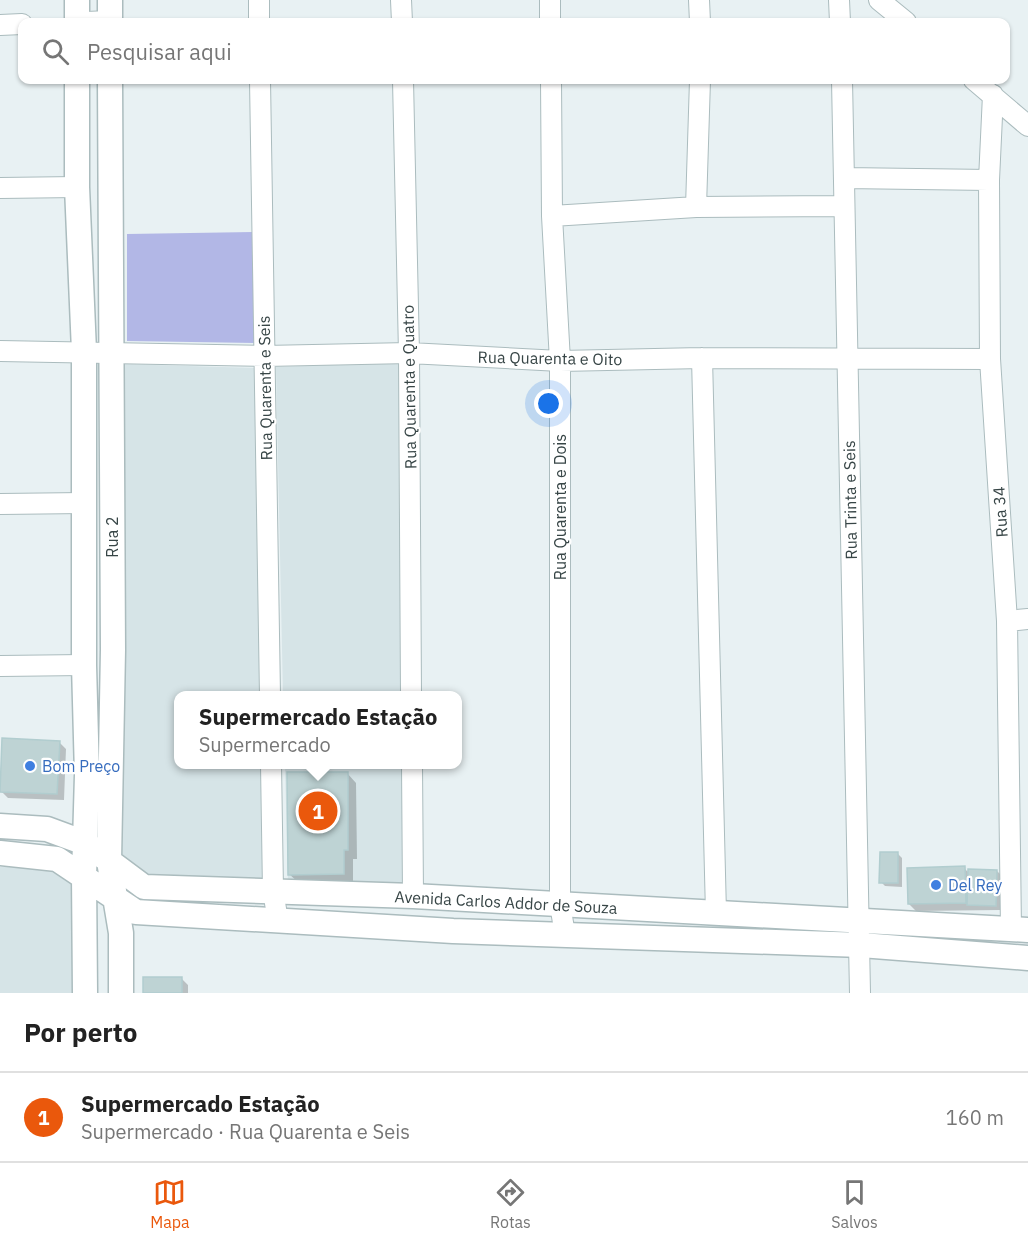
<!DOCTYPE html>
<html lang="pt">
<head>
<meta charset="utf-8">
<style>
  :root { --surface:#fff; --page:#f2f2f2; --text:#222; --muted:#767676; --line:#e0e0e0; --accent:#ea580c }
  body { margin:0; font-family:"IBM Plex Sans",sans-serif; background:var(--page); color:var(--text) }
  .you { position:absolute; left:549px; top:404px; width:21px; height:21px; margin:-15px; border:4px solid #fff; border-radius:50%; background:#1a73e8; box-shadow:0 0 0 9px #1a73e833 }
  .badge { display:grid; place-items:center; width:39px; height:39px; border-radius:50%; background:var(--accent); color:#fff; font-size:20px; font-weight:700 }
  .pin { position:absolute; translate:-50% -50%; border:3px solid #fff; box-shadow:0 2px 6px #0006 }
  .popup { position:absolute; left:174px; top:691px; width:288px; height:78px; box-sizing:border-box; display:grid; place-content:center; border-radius:12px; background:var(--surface); filter:drop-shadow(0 2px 4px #0005); font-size:20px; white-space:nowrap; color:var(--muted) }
  .popup b { font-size:22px; color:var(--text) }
  .popup::after { content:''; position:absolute; left:50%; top:100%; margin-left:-12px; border:12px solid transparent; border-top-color:var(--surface) }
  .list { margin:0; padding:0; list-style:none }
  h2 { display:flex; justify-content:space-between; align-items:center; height:78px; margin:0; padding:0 24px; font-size:26px }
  h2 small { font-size:20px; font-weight:400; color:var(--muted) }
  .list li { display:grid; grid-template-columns:39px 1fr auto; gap:18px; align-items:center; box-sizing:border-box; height:90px; padding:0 24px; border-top:2px solid var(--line) }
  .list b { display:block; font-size:22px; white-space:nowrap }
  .list p { margin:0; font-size:20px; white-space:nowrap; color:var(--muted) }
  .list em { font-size:20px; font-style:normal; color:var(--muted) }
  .icon { flex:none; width:33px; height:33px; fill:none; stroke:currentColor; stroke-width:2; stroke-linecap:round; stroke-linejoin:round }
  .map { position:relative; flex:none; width:1028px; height:993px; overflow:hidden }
  .search { position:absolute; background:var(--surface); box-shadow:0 2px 4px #0004; left:18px; right:18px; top:18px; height:66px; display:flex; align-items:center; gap:15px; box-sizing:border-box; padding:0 21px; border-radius:12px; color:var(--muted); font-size:22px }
  .sheet { height:168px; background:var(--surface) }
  nav { display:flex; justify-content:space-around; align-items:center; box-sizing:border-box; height:84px; border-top:2px solid var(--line); background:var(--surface); font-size:16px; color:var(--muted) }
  nav a { display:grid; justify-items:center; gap:3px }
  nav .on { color:var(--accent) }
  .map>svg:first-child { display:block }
  .residential { fill:#d6e4e7 }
  .green { fill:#b2b7e6 }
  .shadow { fill:#0003 }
  .building { fill:#bed3d4; stroke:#b1cdcf; stroke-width:1.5 }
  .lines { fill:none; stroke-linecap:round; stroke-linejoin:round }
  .minor-casing { stroke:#abbcbe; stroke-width:22 }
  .tertiary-casing { stroke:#abbcbe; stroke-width:27 }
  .minor { stroke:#fff; stroke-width:20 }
  .tertiary { stroke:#fff; stroke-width:24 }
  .shop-dot { fill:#3f7fe0; stroke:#fff; stroke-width:2 }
  .labels { text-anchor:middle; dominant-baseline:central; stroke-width:4.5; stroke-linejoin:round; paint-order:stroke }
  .street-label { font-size:16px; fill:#374546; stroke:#fff }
  .shop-label { font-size:16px; fill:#366cbe; stroke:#fff; text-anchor:start }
</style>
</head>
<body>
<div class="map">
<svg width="1028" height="993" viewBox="0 0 1028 993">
  <rect width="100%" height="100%" fill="#e8f1f3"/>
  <path class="residential" d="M402,362V695H283L276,367Z
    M121,364L257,368L262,695L178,696V764L262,765L264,882L144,878L122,857Z
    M285,765H403V883L288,884Z
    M0,867H51L75,886V993H0Z"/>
  <path class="green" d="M253,232L255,343L127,341V234Z"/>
  <path class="shadow" d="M59,742L66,749L64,800L8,798L1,791Z
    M347,773L356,783L357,859H353V883H299L289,874Z
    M898,854L902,858V887L885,886L881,882Z
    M964,868L969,873L997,871L1001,875L1000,910L916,911L909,904Z
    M181,978L188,985V993H145Z"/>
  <path class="building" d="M2,738L60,741L57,794L0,792Z
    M287,772H348V850H344V874L288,875Z
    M880,852H898V883H879Z
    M965,866L966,903L908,904L907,868Z
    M968,869L997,870L996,906L967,905Z
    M143,977H182V993H143Z"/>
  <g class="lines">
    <defs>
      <path id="minor" d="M259,0V22
        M401,0L402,22
        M550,0V22
        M699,0L700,22
        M839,0L840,22
        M879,0L906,22
        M86,22L110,21
        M0,25L22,24
        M260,80L270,696
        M403,80L409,353L411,696
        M551,80L552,216L560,361V904L565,935
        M842,80L860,993
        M974,80L1028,126
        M993,95L989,180L990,359L1007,621L1011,929
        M845,178L989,180
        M0,188L77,187
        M696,207L700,80
        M552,216L696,207L844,206
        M0,351L265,356L409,353L560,361L702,358L990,359
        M702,358L716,913
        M0,504L84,503
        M1007,621L1028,619
        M0,666L84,665
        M271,764L273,891L278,921
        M412,764L413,896"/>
      <path id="tertiary" d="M77,22V0
        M110,22V0
        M77,80V187L84,351V665L87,775L84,876L85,993
        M110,80L113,650L109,861L121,933V993
        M0,826L47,829L85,843L144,887L413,896L1028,930
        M0,853L57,859L136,912L453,931L861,945L1028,958"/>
    </defs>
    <use href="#minor" class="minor-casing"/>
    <use href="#tertiary" class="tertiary-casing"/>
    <use href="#minor" class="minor"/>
    <use href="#tertiary" class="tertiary"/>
  </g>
  <g class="shop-dot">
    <circle cx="30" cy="766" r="6"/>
    <circle cx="936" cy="885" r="6"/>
  </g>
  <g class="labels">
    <g class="street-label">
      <text transform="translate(550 358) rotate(1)">Rua Quarenta e Oito</text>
      <text transform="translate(409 387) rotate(-91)">Rua Quarenta e Quatro</text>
      <text transform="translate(265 388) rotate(-91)">Rua Quarenta e Seis</text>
      <text transform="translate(850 500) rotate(-91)">Rua Trinta e Seis</text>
      <text transform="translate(560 507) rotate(-90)">Rua Quarenta e Dois</text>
      <text transform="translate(1000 512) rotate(-94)">Rua 34</text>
      <text transform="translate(112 537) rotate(-90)">Rua 2</text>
      <text transform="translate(506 902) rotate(3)">Avenida Carlos Addor de Souza</text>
    </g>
    <g class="shop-label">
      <text x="42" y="766">Bom Preço</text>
      <text x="948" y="885">Del Rey</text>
    </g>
  </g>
</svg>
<div class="you"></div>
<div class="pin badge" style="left:318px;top:811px">1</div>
<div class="popup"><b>Supermercado Estação</b>Supermercado</div>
<div class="search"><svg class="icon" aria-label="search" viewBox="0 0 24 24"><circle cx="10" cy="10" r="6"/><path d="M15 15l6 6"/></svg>Pesquisar aqui</div>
</div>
<section class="sheet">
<h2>Por perto<small></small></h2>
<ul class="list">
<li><span class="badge">1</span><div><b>Supermercado Estação</b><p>Supermercado · Rua Quarenta e Seis</p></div><em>160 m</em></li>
</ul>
</section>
<nav>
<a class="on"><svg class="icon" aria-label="map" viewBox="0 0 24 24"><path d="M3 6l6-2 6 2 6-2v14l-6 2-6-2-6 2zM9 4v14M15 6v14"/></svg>Mapa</a>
<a><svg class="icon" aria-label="directions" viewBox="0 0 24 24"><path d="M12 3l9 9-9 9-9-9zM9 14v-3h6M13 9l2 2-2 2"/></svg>Rotas</a>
<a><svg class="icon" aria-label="saved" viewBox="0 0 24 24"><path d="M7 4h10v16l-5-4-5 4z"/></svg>Salvos</a>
</nav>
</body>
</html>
